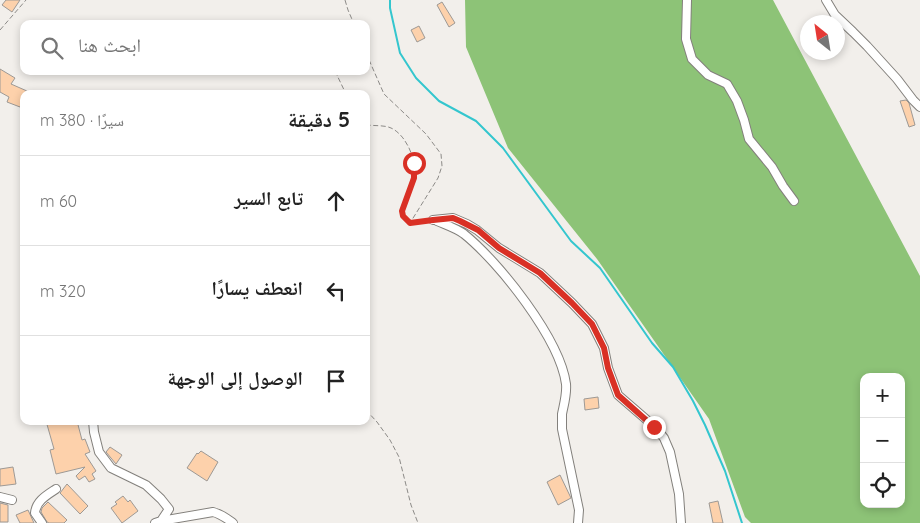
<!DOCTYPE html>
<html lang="ar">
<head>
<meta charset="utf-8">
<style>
  :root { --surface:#fff; --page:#f6f6f6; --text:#222; --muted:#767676; --line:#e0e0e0 }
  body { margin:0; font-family:Quicksand,"Noto Naskh Arabic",sans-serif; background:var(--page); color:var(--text); direction:rtl }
  .controls { position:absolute; right:15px; bottom:15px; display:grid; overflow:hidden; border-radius:10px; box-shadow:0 2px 8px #0003 }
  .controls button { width:45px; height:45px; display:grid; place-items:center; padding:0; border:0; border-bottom:1px solid var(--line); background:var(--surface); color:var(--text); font:25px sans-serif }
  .compass { position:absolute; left:800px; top:15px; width:45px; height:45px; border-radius:50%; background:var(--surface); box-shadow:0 2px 8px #0003; rotate:330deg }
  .stop { position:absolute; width:15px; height:15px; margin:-11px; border:4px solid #d93025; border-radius:50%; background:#fff }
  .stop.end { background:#d93025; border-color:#fff; box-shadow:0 1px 5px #0008 }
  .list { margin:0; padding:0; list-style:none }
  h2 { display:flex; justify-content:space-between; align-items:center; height:65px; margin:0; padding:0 20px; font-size:21px }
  h2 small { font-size:16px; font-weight:400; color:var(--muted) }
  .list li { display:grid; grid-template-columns:32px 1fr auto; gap:15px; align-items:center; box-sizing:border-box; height:90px; padding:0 20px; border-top:1px solid var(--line) }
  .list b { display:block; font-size:19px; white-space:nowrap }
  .list em { font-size:16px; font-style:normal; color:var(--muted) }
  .icon { flex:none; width:28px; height:28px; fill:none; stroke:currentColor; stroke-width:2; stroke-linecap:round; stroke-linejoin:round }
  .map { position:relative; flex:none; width:920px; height:523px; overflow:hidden; direction:ltr }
  .search { position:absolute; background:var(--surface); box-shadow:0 2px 8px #0003; left:20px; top:20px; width:350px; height:55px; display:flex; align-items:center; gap:12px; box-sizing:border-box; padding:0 18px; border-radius:10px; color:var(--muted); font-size:19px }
  .panel { position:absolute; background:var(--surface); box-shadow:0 2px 8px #0003; left:20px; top:90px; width:350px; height:335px; border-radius:10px; direction:rtl }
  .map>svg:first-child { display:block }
  .forest { fill:#8dc377; fill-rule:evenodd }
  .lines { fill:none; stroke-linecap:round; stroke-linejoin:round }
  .stream { stroke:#34c6ce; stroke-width:2 }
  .building { fill:#fdd1ab; stroke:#9d9995 }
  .minor-casing { stroke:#83807c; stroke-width:10 }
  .path { stroke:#8c8a87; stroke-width:1; stroke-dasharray:5 2.5; stroke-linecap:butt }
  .minor { stroke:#fff; stroke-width:8 }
  .route { stroke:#d93025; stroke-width:6 }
</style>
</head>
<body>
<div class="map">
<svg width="920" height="523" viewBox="0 0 920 523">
  <rect width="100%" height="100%" fill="#f2efeb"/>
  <path class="forest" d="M465,0H773L920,276V523H751L745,517L709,419L597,259L508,148L466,47ZM864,377H901V504H864Z"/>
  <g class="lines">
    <path class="stream" d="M390,0V8L400,53L416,78L439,101L476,121L503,148L571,241L600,268L652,343L673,367L693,401L705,425L725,471L742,523"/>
  </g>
  <path class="building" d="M6,0H20L12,12L2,5Z
    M442,2L455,23L449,27L437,5Z
    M419,26L425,38L417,42L411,30Z
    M0,69L15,78L11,84L27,91L26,94H24V98L20,107L7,102L9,97L0,92Z
    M906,100L909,103L915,125L909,127L900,101Z
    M598,397L599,408L585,410L584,399Z
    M46,421H60L61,424L69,421H77L82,440L85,439L90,452L85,454L96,471L92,474L95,479L89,482L85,476L79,480L76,476L85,467L56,474L50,450L54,449Z
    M110,447L122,455L116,464L106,452Z
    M201,451L218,462L207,481L187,468L197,453L198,454Z
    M13,467L16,484L0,486V469Z
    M560,475L571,498L558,505L547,482Z
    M67,484L88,506L80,514L60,493Z
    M123,496L128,502L130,500L138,511L122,523L111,508L117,504L115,502Z
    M718,501L723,523H713L709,503Z
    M48,502L67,520L64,523H49L47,522L41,512L42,508Z
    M0,503L8,505V522H0Z
    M28,510L34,523H20L16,515Z"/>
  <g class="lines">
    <defs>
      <path id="minor" d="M687,0L686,39L692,59L708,75L727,84L737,101L744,120L749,139L772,167L783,186L794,201
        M826,0L835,15L853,32L867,46L897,79L913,100L920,107
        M433,220L453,218L467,224L477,230L499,248L540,273L572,303L592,324L604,348L608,368L618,395L655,427L664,438L670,452L679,494L681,523
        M437,221C446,225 456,228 464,234C499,262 560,339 566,384C567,394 564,404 562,414C562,419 562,424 562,429L579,510L578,523
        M93,421L94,432L99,452L111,468L146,485L161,499L169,509L161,521
        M0,497L12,500
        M42,523L35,513C36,501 47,495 56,489
        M155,523L161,521L213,512C221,514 226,518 233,523"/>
    </defs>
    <use href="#minor" class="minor-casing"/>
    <path class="path" d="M345,0L348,10L354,24
      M277,23V24
      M0,30L26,0
      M366,53L384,94L426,134L441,154L442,166L438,178L410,223
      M335,71L346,94
      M366,124L368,125C374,126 385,125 391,128C396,130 402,136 405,141C421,165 412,187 402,211L403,216L410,223L425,221
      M366,410L377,422L390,440L399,457L411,505L418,523"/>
    <use href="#minor" class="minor"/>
  </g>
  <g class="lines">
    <path class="route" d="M414,163V178L402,211L403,216L410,223L433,220L453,218L460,221L478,230L499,248L540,273L572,303L592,324L604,348L608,368L618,395L654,427"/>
  </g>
</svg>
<div class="controls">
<button>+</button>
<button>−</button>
<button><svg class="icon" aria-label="locate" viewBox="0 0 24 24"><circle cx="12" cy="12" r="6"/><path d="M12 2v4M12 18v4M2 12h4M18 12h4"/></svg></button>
</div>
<svg class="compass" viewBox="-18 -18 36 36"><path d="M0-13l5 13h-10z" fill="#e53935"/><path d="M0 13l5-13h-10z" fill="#767676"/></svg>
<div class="stop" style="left:414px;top:163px"></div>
<div class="stop end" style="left:654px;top:427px"></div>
<div class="search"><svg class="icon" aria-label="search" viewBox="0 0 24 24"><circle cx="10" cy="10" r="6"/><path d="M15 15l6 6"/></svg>ابحث هنا</div>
<section class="panel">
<h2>5 دقيقة<small>سيرًا · 380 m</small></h2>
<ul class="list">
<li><svg class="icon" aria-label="ahead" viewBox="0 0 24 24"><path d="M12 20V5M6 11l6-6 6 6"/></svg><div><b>تابع السير</b></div><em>60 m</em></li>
<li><svg class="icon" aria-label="left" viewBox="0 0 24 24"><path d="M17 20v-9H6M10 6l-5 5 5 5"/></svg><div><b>انعطف يسارًا</b></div><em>320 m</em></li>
<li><svg class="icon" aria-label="arrive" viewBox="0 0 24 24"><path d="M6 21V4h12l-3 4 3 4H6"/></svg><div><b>الوصول إلى الوجهة</b></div></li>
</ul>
</section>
</div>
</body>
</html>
